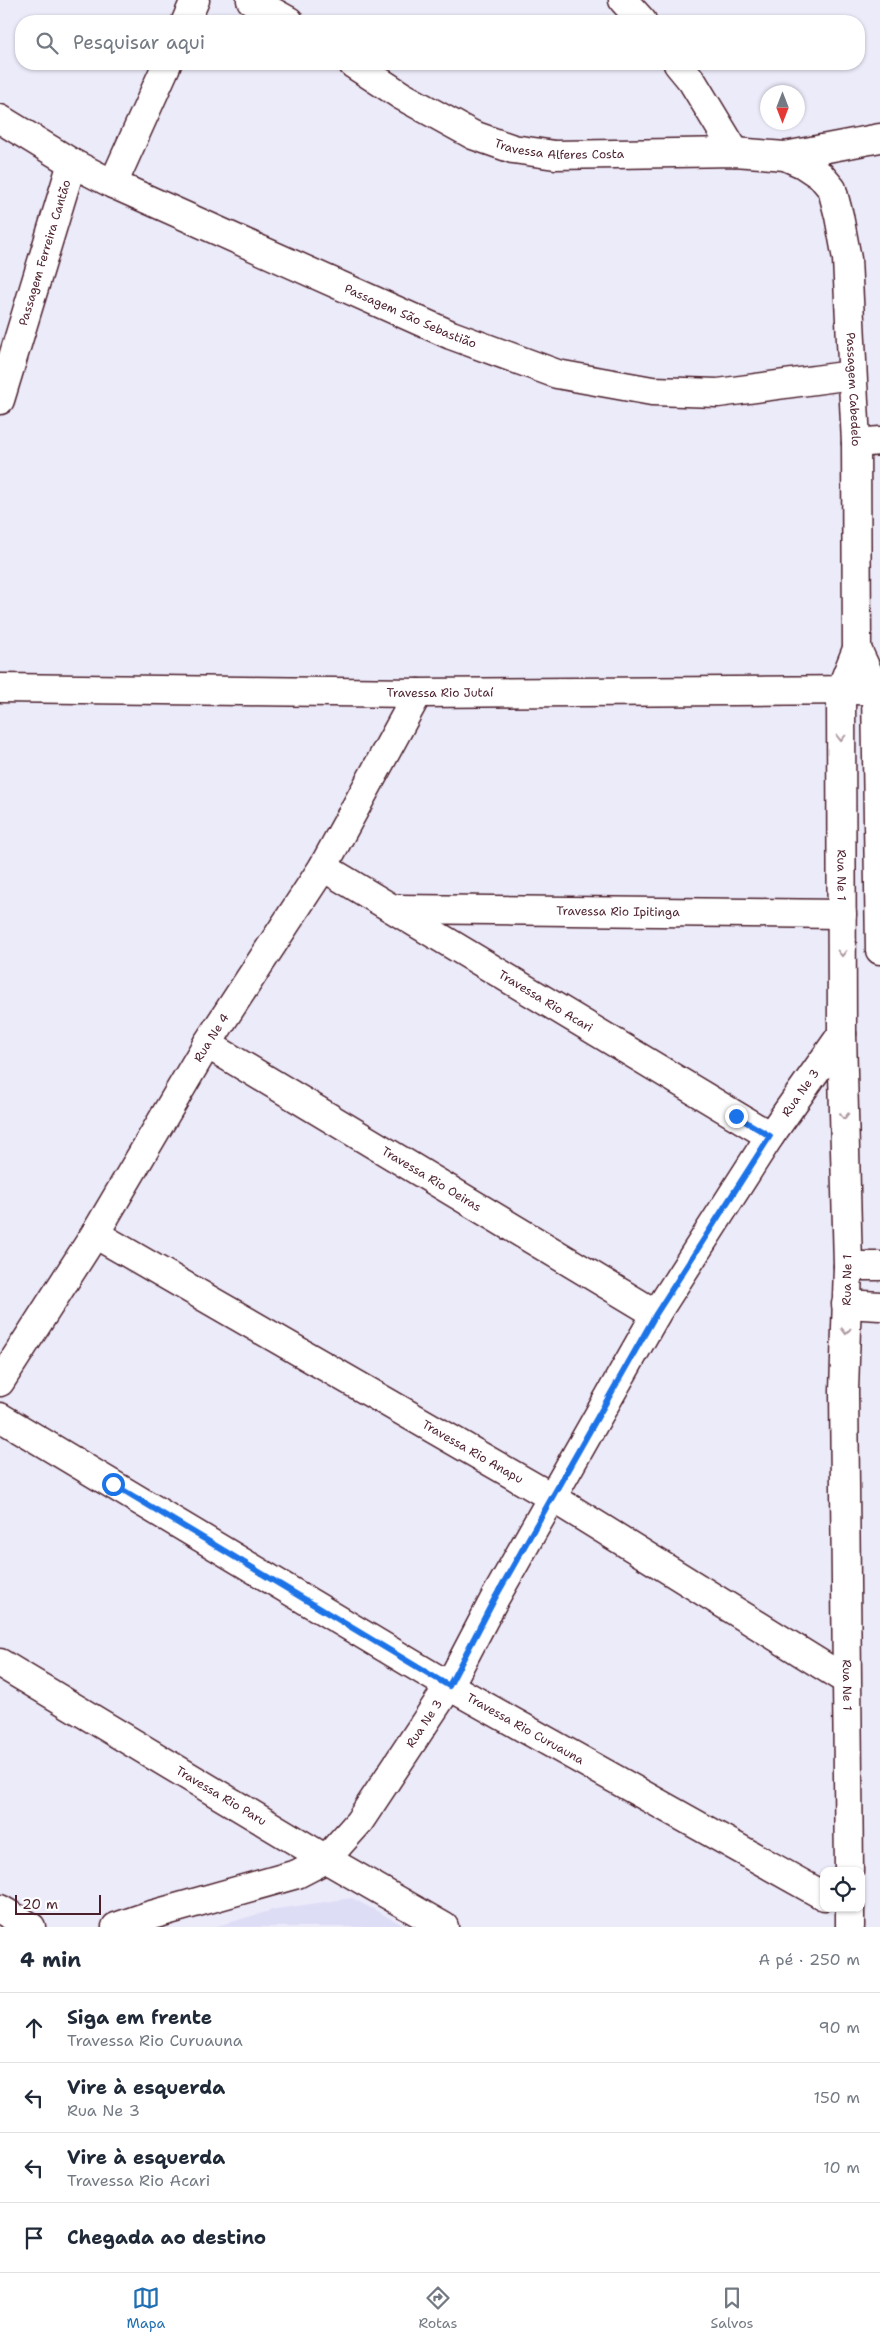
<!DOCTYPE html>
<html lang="pt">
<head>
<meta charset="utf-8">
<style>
  :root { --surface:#fff; --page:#f6f6f7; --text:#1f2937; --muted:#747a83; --line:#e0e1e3; --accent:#1f6fb2 }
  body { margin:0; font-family:"Shantell Sans",sans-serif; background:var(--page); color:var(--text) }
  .controls { position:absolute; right:15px; bottom:15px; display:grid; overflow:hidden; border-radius:10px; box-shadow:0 1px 4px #0004 }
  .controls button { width:45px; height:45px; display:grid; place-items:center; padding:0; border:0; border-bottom:1px solid var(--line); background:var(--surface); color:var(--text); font:25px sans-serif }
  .compass { position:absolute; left:760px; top:85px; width:45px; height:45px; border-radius:50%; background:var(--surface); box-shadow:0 1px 4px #0004; rotate:180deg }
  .scale { position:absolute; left:15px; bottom:12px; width:86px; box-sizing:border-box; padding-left:5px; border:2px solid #4a1f2b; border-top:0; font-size:14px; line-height:18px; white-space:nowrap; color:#4a1f2b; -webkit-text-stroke:4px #fff; paint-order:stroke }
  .stop { position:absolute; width:15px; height:15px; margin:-11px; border:4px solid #1a73e8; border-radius:50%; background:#fff }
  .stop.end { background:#1a73e8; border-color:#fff; box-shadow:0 1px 5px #0008 }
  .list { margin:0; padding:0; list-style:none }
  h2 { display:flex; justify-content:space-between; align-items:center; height:65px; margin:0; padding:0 20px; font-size:21px }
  h2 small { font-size:16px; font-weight:400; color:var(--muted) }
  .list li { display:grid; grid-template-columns:32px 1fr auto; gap:15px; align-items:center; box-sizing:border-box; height:70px; padding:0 20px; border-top:1px solid var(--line) }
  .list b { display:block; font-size:19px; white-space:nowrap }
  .list p { margin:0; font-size:16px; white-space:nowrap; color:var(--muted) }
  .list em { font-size:16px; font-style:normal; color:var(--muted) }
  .icon { flex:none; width:28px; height:28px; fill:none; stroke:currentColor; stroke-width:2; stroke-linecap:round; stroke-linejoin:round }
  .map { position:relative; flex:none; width:880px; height:1927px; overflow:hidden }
  .search { position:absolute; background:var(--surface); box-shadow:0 1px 4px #0004; left:15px; right:15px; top:15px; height:55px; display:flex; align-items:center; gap:12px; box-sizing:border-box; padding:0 18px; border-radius:20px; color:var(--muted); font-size:19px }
  .sheet { height:345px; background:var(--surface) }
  nav { display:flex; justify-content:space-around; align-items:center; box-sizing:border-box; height:70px; border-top:1px solid var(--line); background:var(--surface); font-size:14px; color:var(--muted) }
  nav a { display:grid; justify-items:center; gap:2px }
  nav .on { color:var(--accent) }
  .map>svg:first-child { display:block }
  .built { fill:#deddf6 }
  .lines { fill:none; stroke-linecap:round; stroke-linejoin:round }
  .street-casing { stroke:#4a1f2b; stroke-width:31 }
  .secondary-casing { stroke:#4a1f2b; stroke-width:31 }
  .street { stroke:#fff; stroke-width:28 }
  .secondary { stroke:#fff; stroke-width:28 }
  .oneway { stroke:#ae9aa0 }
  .route { stroke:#1a73e8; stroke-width:6 }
  .labels { text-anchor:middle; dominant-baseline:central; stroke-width:5; stroke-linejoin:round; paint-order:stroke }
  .street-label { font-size:12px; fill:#4a1f2b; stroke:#fff }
</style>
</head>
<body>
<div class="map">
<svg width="880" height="1927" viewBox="0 0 880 1927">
  <rect width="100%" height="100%" fill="#ecebfa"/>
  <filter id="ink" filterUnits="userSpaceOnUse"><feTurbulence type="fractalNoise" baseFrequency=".02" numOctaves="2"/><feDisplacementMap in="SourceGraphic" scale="10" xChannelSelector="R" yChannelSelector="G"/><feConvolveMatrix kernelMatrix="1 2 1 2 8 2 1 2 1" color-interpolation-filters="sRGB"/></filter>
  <g filter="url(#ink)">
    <path class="built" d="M352,1898L407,1927H214L276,1909Z"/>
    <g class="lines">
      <defs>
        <g id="street">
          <path d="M623,0L642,21"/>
          <path d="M186,21L195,0"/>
          <path d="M678,64L692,81L735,152"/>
          <path id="s1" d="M0,119L72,163L113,184L451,335L557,374L652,391L718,393L852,375"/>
          <path d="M785,156L880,138"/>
          <path d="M113,184L167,64"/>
          <path id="s2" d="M0,400L72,163"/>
          <path d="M856,443L880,441"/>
          <path id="s3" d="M0,688L418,693L880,690"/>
          <path id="s4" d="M323,867L770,1136"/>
          <path id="s5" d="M396,909L842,914"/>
          <path id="s6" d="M207,1044L656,1314"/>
          <path id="s7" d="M95,1234L553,1498L846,1680"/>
          <path d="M848,1266H880"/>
          <path d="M846,1304L880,1306"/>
          <path id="s8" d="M0,1382L95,1234L207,1044L323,867L418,693"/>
          <path id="s9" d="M0,1417L449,1686L824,1896"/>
          <path id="s10" d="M0,1663L326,1859L444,1927"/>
          <path d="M0,1909L31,1927"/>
          <path id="s11" d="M116,1927L148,1916L297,1874L326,1859L359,1822L449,1686L495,1598L656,1314L770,1136L842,1034"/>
        </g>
        <g id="secondary">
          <path d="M251,0L289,21"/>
          <path id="s12" d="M353,64L402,96L473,135L513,149L555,155L735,152L785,156L803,164L821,176L832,189L839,216L847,259L856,443L857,649L841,689L842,1034L848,1266L844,1391L849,1871"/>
          <path d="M857,649L876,690L880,950"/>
          <path d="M850,1908V1927"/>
        </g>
      </defs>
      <use href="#street" class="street-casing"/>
      <use href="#secondary" class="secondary-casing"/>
      <use href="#street" class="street"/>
      <use href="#secondary" class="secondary"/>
    </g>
    <defs><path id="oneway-chevron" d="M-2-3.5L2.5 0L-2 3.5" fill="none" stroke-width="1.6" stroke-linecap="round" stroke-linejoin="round" transform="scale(1.25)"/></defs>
    <g class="oneway">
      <use href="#oneway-chevron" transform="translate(841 738) rotate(90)"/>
      <use href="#oneway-chevron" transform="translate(842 953) rotate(90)"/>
      <use href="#oneway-chevron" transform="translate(844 1116) rotate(89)"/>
      <use href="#oneway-chevron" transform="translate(846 1331) rotate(91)"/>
    </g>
  </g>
  <g class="lines" filter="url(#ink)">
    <path class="route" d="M113,1484L449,1686L495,1598L656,1314L770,1136L736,1116"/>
  </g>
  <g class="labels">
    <g class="street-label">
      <text stroke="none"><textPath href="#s12" startOffset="228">Travessa Alferes Costa</textPath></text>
      <text stroke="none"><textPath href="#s2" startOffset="154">Passagem Ferreira Cantão</textPath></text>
      <text stroke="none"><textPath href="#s1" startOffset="456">Passagem São Sebastião</textPath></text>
      <text stroke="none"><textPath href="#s12" startOffset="715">Passagem Cabedelo</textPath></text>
      <text stroke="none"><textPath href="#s3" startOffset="440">Travessa Rio Jutaí</textPath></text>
      <text stroke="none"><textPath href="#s12" startOffset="1204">Rua Ne 1</textPath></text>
      <text stroke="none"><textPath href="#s5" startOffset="222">Travessa Rio Ipitinga</textPath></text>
      <text stroke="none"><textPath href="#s4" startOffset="260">Travessa Rio Acari</textPath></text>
      <text stroke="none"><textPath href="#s8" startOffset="404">Rua Ne 4</textPath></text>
      <text stroke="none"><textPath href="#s11" startOffset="1124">Rua Ne 3</textPath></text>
      <text stroke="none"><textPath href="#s6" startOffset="262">Travessa Rio Oeiras</textPath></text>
      <text transform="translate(847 1280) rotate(-89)">Rua Ne 1</text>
      <text stroke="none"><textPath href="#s7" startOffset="436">Travessa Rio Anapu</textPath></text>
      <text stroke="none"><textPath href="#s12" startOffset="2014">Rua Ne 1</textPath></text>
      <text stroke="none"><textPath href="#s11" startOffset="389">Rua Ne 3</textPath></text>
      <text stroke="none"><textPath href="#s9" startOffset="611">Travessa Rio Curuauna</textPath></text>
      <text stroke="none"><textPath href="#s10" startOffset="258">Travessa Rio Paru</textPath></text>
    </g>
  </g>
</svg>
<div class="controls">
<button><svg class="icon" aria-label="locate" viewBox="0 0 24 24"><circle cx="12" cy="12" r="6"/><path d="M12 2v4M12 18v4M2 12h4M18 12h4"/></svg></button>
</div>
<svg class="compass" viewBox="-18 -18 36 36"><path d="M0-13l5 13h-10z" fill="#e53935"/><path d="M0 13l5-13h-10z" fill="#747a83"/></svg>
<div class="scale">20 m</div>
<div class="stop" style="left:113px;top:1484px"></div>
<div class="stop end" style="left:736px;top:1116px"></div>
<div class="search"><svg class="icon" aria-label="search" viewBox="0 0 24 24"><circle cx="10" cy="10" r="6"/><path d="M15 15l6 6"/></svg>Pesquisar aqui</div>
</div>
<section class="sheet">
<h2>4 min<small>A pé · 250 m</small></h2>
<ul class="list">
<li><svg class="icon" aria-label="ahead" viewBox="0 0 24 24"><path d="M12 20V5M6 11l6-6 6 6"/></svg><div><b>Siga em frente</b><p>Travessa Rio Curuauna</p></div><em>90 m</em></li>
<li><svg class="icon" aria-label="left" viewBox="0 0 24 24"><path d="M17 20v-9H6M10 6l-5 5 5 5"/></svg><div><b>Vire à esquerda</b><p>Rua Ne 3</p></div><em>150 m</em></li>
<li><svg class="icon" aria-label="left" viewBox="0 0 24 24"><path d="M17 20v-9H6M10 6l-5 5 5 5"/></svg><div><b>Vire à esquerda</b><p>Travessa Rio Acari</p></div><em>10 m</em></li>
<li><svg class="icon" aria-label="arrive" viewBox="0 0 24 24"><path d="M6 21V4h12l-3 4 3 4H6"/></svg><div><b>Chegada ao destino</b></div></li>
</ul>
</section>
<nav>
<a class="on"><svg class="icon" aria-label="map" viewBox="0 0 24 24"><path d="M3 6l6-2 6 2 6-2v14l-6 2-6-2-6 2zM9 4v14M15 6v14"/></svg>Mapa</a>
<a><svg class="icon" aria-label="directions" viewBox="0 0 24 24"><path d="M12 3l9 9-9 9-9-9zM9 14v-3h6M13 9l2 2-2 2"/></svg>Rotas</a>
<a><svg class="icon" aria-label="saved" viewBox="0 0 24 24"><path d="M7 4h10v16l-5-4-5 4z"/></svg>Salvos</a>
</nav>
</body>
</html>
